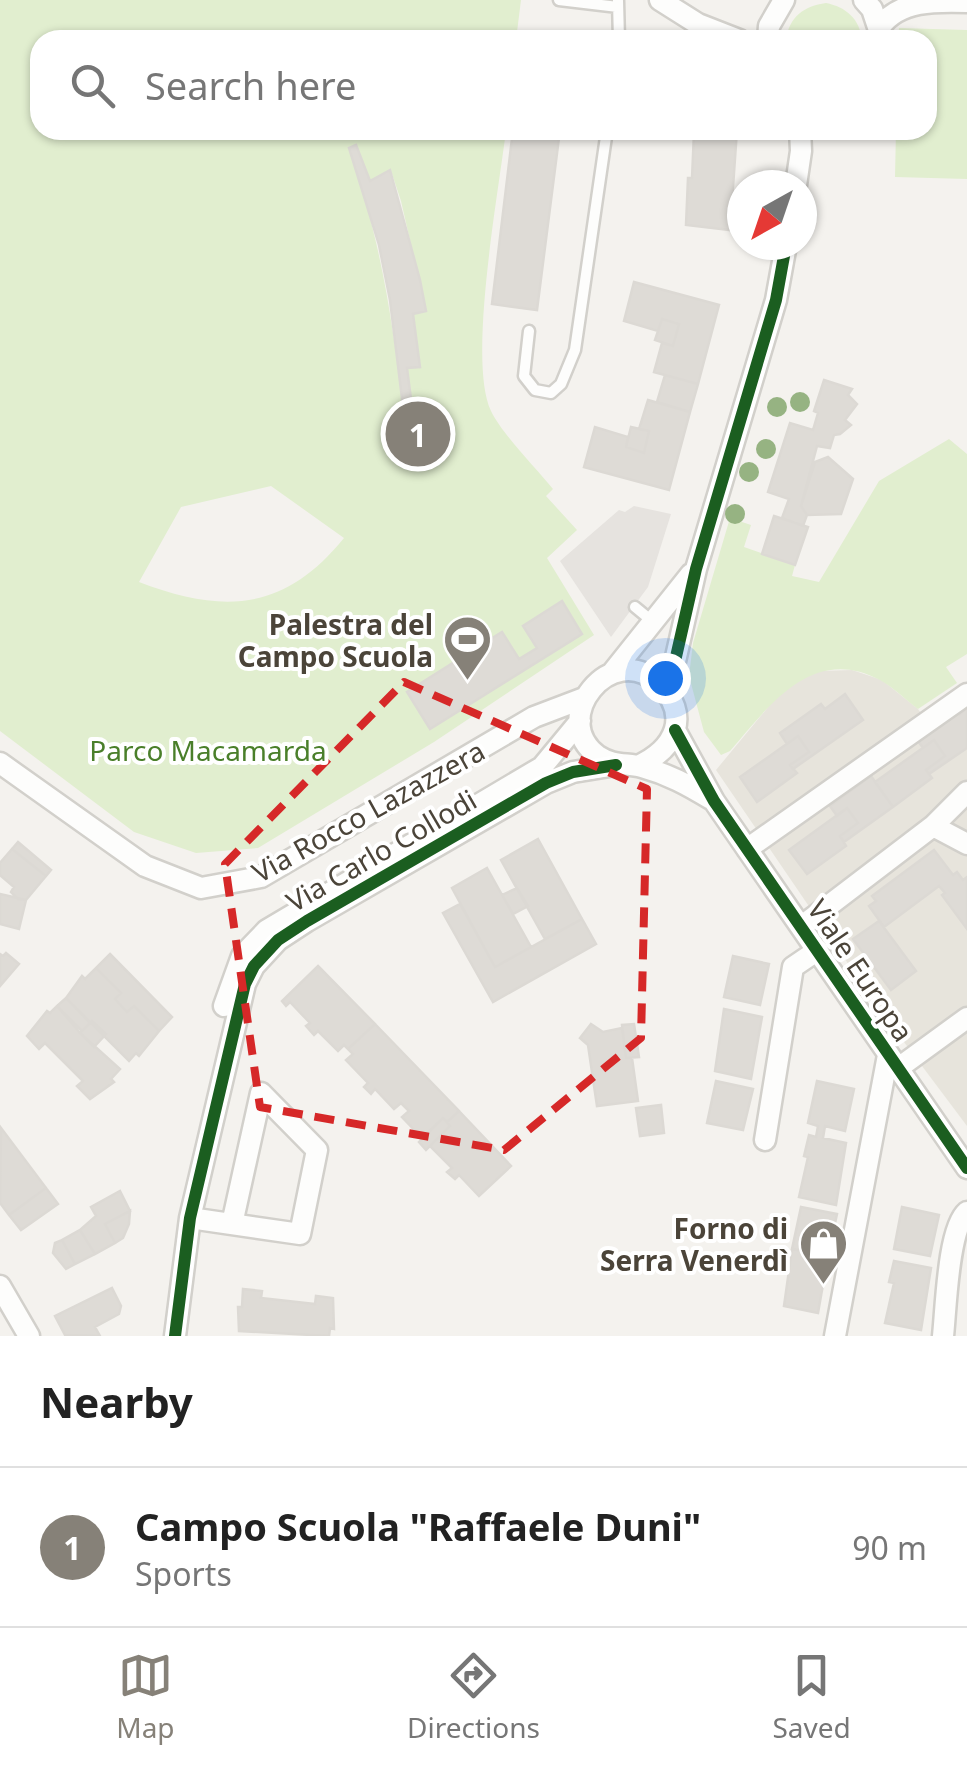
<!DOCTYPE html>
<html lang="en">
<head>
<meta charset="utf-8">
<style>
  :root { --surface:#fff; --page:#f6f6f6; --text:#222; --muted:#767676; --line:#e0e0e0; --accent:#868178 }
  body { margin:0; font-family:"Noto Sans",sans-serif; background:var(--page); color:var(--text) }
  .compass { position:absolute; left:727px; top:170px; width:90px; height:90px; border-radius:50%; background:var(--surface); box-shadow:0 2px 8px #0004; rotate:220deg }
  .you { position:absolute; left:665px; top:678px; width:35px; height:35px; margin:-25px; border:8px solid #fff; border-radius:50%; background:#1a73e8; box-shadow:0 0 0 15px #1a73e833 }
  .badge { display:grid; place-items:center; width:65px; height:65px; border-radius:50%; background:var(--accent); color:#fff; font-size:32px; font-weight:700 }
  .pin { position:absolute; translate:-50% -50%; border:5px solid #fff; box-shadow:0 2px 10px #0006 }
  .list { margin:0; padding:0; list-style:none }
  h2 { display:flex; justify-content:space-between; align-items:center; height:130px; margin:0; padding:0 40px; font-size:42px }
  h2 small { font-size:32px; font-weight:400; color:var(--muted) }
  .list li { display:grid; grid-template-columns:65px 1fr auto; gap:30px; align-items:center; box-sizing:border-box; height:160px; padding:0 40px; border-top:2px solid var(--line) }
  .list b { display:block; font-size:38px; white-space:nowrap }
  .list p { margin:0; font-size:32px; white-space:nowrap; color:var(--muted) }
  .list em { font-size:32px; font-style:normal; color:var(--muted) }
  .icon { flex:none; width:55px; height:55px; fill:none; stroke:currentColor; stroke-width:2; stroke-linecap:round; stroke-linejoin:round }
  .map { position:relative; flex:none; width:967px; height:1336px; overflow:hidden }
  .search { position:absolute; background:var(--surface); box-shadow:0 2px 8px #0004; left:30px; right:30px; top:30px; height:110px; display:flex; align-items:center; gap:25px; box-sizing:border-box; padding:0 35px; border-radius:30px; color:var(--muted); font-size:38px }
  .sheet { height:290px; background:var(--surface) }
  nav { display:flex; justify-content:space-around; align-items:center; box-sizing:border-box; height:140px; border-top:2px solid var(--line); background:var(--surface); font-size:28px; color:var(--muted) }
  nav a { display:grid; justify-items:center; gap:5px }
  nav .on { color:var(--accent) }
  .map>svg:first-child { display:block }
  .residential { fill:#e7e4dc }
  .green { fill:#e1eecf; fill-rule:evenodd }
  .parking { fill:#e6e3df }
  .building { fill:#dedbd6; stroke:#dcd9d4; stroke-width:2.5 }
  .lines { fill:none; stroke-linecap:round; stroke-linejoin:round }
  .lane-casing { stroke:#d2d0cb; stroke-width:15 }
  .street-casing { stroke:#d2d0cb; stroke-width:25 }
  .lane { stroke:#fdfdfc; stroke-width:10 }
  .street { stroke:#fdfdfc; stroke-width:20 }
  .cycleway-casing { stroke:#fff; stroke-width:19 }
  .cycleway { stroke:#1b5e20; stroke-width:12 }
  .tree { fill:#96b382 }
  .marked { fill:none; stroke:#d62828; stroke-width:8; stroke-dasharray:20 12; stroke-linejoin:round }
  .labels { text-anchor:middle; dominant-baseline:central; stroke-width:8; stroke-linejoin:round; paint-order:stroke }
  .poi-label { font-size:28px; font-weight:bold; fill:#4b4439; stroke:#fff; text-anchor:end }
  .park-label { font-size:28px; fill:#4a7f2a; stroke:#fff }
  .street-label { font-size:28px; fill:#4b4439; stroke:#fff }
</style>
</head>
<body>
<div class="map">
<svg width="967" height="1336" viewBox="0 0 967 1336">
  <rect width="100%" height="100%" fill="#f4f2ee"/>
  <path class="residential" d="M852,670L882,680L918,709L931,727L967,702V1126L877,1006L716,770L774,700L797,681L820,671Z"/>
  <path class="green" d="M0,0H521L516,40H40V130H506C499,191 467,361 491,411C502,434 536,468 553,489L546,496L577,530L547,558L594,635L434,742L258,848L196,853L134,832L0,731ZM356,145L370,181L391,171L401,201L426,310L413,314L420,366L407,368L413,415H404C393,323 380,236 349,149ZM271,486L344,538C284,612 223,614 139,582L181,507Z
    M826,3C846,7 860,19 862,40H786C789,17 804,6 826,3Z
    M899,28L967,30V179L895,177L896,130H927V40H898Z
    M949,439L967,454V654L946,667L957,683L918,709C906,700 893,687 880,680C812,644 769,706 730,751L721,755L704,732L689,676L693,643L730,518L751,525L744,547L795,565L792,576L819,582L879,481Z"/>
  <path class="parking" d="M634,506L671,514L648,587L611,637L560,561L619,510L625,512Z"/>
  <path class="building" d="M513,130H560L537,310L492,304Z
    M690,130H737L730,230L686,225L688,178H692L694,132Z
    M356,145L370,181L390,170L420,280L426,311L413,314L420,367L407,368L413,415H404L390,300L379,245L349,148Z
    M634,282L719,305L698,384L654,372L662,343L673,346L679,324L662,319L658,331L624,321Z
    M662,319L679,324L673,346L655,340Z
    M665,375L698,384L690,412L657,402Z
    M824,380L852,389L848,395L857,404L845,420L851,425L840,434L834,435L830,448L817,446L801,506L807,515L803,526L782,518L789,499L768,492L790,423L813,430L818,413L814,411Z
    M648,400L690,412L669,490L584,467L595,427L628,437L626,447L644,453L649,431L639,429Z
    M631,427L649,431L644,453L626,447Z
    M828,457L853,479L841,514L807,515L801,506L815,462Z
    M774,516L808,527L795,565L762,554Z
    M562,601L582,634L430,729L407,692L502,632L519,659L537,648L523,626Z
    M845,694L863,720L793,769L790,765L809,752L798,736L787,744L780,733L821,704L825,709Z
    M967,708V748L929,774L926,770L945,756L934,740L923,748L916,738L957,709L960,714Z
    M798,736L809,752L790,765L797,773L757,802L740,777Z
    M934,740L945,756L926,770L932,778L893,807L875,782Z
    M871,776L893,807L844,842L840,836L858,823L847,808L837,816L830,806Z
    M847,808L858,823L840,836L846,846L807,874L789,850Z
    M538,839L582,919L545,939L501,860Z
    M18,842L51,870L46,876L12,849Z
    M12,849L46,876L26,900L18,899L11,892L14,887L0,875V863Z
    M934,850L953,875L957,872L963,880L967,877V929L942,895L945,893L939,886L884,927L869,906L876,901L872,896Z
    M487,868L531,947L495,967L452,888Z
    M517,888L528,906L513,914L502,895Z
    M0,894L26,900L19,929L0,924Z
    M460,904L495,967L582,919L596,944L493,1002L443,913Z
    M879,921L916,971L891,990L853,939Z
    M6,953L19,964L0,986V954L3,956Z
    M110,954L172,1017L159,1031L134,1006L127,1012L115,999L121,993L96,968Z
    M733,956L769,964L760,1005L724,997Z
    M318,966L375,1024L348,1049L344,1045L338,1051L318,1031L314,1035L306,1026L310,1023L290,1002L286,1006L282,1001Z
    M96,968L121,993L115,999L127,1012L134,1006L159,1031L139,1056L136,1053L129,1061L66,998L82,976L85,979Z
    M66,998L90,1023L82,1031L57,1006Z
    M57,1006L80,1033L120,1069L111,1079L114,1082L90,1099L77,1086L83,1081L45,1043L39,1049L27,1036L47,1011L50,1013Z
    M724,1009L762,1017L751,1079L715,1071Z
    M92,1021L106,1034L94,1047L80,1033Z
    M375,1024L459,1111L447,1122L443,1118L422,1138L402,1117L409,1111L401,1103L394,1109L375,1089L371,1094L364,1087L368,1083L346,1060L353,1054L348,1049Z
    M591,1024L603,1032L622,1028L626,1058H632L638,1101L597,1106L588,1045L580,1038Z
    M634,1024L639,1057L626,1058L622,1025Z
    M716,1081L753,1089L743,1130L707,1123Z
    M817,1081L854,1089L845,1131L825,1126L823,1138L846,1143L836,1205L799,1197L808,1157L804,1156L809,1135L816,1137L818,1126L808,1123Z
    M661,1105L664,1133L640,1136L636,1108Z
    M459,1111L511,1166L479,1196L459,1175L455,1179L447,1172L452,1168L430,1146L450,1126L447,1122Z
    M443,1118L450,1126L426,1150L419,1142Z
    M1,1128L46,1188L9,1215L0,1203Z
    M46,1188L58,1204L21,1230L9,1215Z
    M120,1191L130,1211L105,1224L115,1243L95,1254L80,1230L96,1216L91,1207Z
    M801,1207L837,1214L828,1256L792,1249Z
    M902,1207L939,1215L930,1256L894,1249Z
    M130,1211L129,1224L123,1238L115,1243L105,1224Z
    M80,1230L95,1254L75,1264L62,1240Z
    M62,1240L75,1264L66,1269L53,1253L55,1243Z
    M792,1249L828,1256L818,1313L784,1306Z
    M894,1261L931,1268L921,1330L885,1323L894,1283L889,1282Z
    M112,1288L121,1306L119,1314L95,1327L100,1336L65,1335L55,1316Z
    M243,1289L262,1291L261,1298L315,1304L316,1296L333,1298L334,1329L330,1328L329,1336L239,1331L238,1307H242Z"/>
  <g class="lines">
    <defs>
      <path id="lane" d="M559,0L618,7
        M618,1L619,40
        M529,331L524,376L535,390L551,393L561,384L575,350L607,130
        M635,607L652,621"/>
      <path id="street" d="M660,0L698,24L739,40
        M864,0L872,9L880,33
        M880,27C899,0 936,1 967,2
        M768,40L769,26L784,0
        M796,185L801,151L800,130
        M612,673L691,574
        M668,692L696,569L776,300L786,245
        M675,730L714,801L967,1168
        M0,763L145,866L201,888L261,877L534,717L584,698
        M638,766C675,749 692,715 658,683C612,639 547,719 598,756C613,766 626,763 642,767C668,774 688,785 711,799
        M933,826L967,844
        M747,849L967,694
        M802,926L933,826L967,792
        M224,1006L242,956L267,930L542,767L580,721
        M897,1069L967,1018
        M765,1140L793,967L818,950
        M190,1218L300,1234L317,1150L261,1093L232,1224
        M0,1286L29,1336
        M175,1336L190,1218L245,984L254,966L278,940L307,921L546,783L573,772L616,765
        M835,1336L888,1055
        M943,1336C946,1309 948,1228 967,1212"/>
    </defs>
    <use href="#lane" class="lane-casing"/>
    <use href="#street" class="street-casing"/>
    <use href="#lane" class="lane"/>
    <use href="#street" class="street"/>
    <defs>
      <path id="cycleway" d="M668,692L696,569L776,300L786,245
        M675,730L714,801L967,1168
        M175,1336L190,1218L245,984L254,966L278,940L307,921L546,783L573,772L616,765"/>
    </defs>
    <use href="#cycleway" class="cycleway-casing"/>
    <use href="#cycleway" class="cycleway"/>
  </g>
  <g class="tree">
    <circle cx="800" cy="402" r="10"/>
    <circle cx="777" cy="407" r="10"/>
    <circle cx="766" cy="449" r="10"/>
    <circle cx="749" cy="472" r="10"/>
    <circle cx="735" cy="514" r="10"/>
  </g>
  <path class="marked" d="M404,682L647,789L641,1038L504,1150L260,1107L225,864Z"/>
  <defs>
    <symbol id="stadium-pin" viewBox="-11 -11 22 30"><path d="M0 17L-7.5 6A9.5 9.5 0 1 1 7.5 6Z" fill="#868178" stroke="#fff"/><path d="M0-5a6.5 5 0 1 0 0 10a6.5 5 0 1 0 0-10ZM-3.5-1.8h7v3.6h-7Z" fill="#fff"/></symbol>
    <symbol id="shop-pin" viewBox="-11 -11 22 30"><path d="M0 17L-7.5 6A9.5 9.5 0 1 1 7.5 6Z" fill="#868178" stroke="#fff"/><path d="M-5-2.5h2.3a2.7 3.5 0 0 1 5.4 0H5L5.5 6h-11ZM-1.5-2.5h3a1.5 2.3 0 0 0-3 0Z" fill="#fff"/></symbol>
  </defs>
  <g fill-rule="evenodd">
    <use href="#stadium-pin" x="440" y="612" width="55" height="75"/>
    <use href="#shop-pin" x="796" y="1216" width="55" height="75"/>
  </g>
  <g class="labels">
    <g class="poi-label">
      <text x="433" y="624">Palestra del<tspan x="433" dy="32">Campo Scuola</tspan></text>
      <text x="788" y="1228">Forno di<tspan x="788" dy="32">Serra Venerdì</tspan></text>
    </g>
    <g class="park-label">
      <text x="208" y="750">Parco Macamarda</text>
    </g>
    <g class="street-label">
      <text transform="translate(368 811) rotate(-29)">Via Rocco Lazazzera</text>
      <text transform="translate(381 850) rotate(-30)">Via Carlo Collodi</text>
      <text transform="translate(861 970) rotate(56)">Viale Europa</text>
    </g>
  </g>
</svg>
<svg class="compass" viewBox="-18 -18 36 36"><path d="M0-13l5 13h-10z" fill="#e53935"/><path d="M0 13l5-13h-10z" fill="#767676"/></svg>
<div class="you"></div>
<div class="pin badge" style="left:418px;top:434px">1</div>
<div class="search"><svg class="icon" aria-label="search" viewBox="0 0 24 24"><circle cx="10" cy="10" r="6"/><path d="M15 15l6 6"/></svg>Search here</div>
</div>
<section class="sheet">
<h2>Nearby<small></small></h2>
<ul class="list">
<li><span class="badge">1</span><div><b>Campo Scuola &quot;Raffaele Duni&quot;</b><p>Sports</p></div><em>90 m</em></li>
</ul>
</section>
<nav>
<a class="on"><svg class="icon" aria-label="map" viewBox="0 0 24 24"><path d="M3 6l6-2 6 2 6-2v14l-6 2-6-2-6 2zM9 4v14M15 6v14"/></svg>Map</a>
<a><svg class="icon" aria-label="directions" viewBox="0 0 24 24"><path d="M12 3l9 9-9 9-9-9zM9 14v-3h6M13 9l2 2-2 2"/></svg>Directions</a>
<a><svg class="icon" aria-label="saved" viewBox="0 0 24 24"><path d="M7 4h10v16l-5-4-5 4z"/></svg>Saved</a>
</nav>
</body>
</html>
